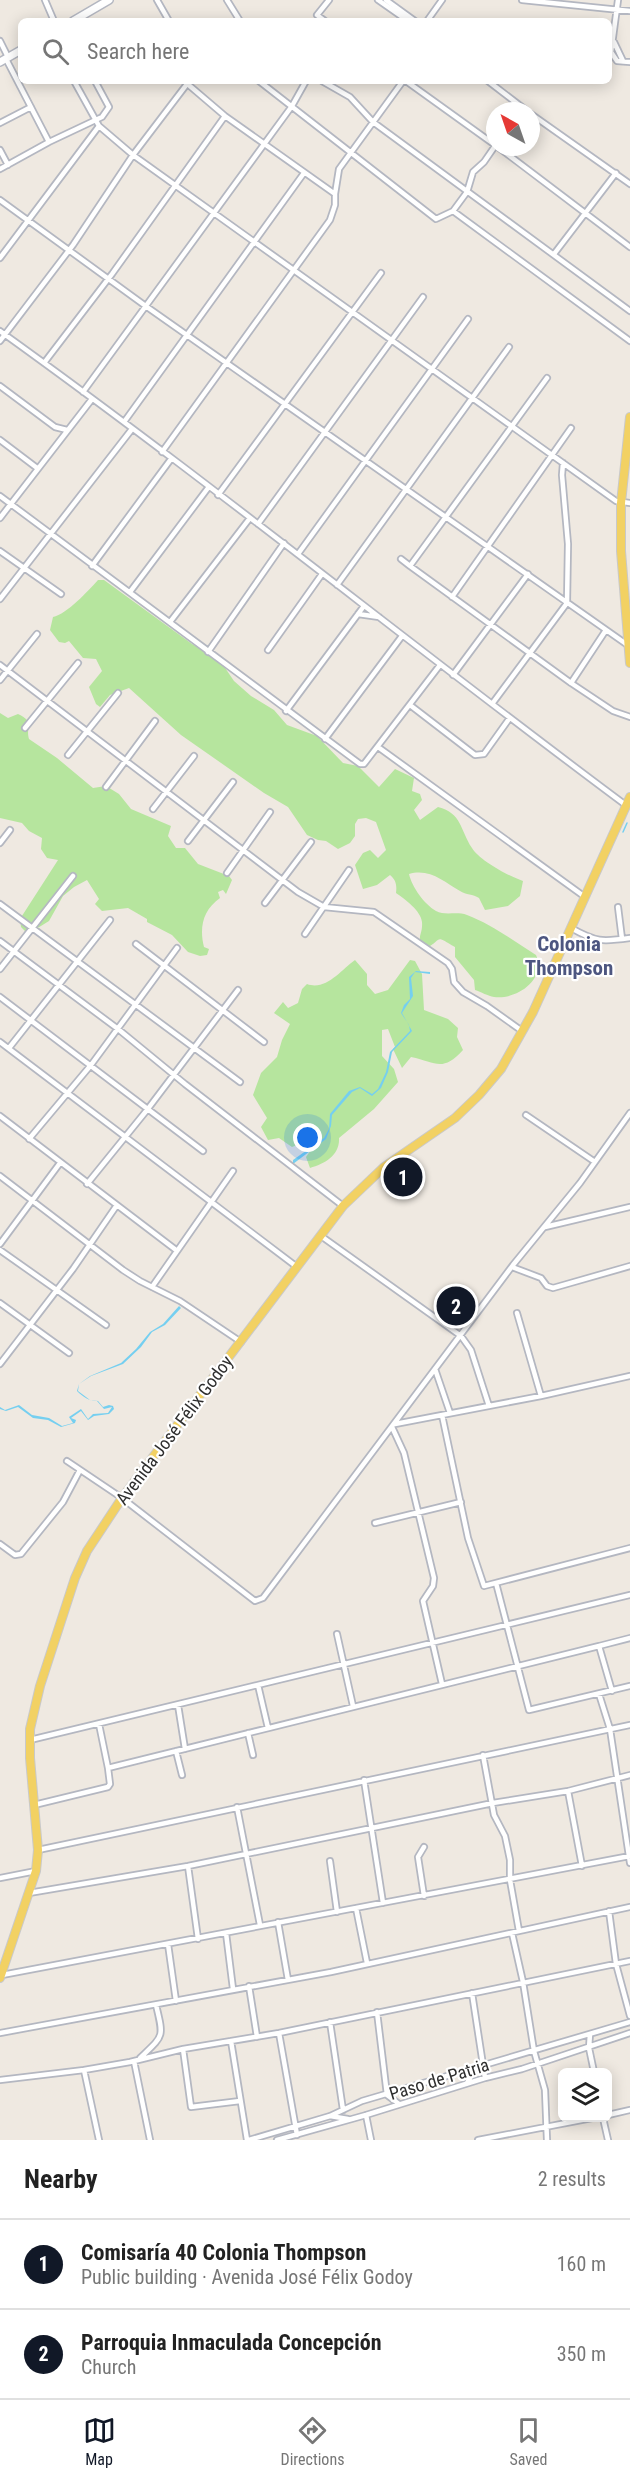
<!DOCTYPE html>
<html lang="en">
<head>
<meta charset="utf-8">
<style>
  :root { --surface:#fff; --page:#f2f2f2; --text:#222; --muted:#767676; --line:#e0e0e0; --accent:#111827 }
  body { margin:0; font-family:"Roboto Condensed",sans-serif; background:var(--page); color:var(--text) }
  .controls { position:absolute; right:18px; bottom:18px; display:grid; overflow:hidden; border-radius:9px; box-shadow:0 3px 15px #0003 }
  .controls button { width:54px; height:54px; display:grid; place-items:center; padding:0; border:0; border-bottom:2px solid var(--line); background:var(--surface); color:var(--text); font:30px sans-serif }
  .compass { position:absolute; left:486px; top:102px; width:54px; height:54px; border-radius:50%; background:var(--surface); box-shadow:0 3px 15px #0003; rotate:320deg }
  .you { position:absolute; left:308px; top:1138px; width:21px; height:21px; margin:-15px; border:4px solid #fff; border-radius:50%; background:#1a73e8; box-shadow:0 0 0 9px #1a73e833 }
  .badge { display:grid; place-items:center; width:39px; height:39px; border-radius:50%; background:var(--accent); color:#fff; font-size:20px; font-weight:700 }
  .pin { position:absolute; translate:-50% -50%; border:3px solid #fff; box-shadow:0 2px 6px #0006 }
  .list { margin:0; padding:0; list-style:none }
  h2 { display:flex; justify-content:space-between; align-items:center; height:78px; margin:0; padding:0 24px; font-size:26px }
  h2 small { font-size:20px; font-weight:400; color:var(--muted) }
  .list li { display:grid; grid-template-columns:39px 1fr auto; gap:18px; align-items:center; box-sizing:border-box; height:90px; padding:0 24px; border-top:2px solid var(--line) }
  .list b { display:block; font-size:22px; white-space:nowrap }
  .list p { margin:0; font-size:20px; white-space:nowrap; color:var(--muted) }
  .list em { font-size:20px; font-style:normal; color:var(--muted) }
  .icon { flex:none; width:33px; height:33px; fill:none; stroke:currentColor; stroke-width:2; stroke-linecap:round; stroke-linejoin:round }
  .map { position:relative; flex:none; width:630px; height:2140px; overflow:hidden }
  .search { position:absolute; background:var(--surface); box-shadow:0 3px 15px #0003; left:18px; right:18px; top:18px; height:66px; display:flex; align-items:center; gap:15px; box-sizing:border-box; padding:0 21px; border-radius:9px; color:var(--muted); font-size:22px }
  .sheet { height:258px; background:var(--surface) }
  nav { display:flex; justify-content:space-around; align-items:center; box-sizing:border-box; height:84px; border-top:2px solid var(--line); background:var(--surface); font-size:16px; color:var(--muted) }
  nav a { display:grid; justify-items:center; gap:3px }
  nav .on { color:var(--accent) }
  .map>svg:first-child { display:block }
  .green { fill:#b6e59e }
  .water { fill:#75cff0 }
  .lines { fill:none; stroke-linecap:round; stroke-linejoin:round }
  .stream { stroke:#75cff0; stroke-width:1.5 }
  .street-casing { stroke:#b4b7c1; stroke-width:8 }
  .secondary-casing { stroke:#b4b7c1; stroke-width:10 }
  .primary-casing { stroke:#c9c9c9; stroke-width:10 }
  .street { stroke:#fff; stroke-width:4.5 }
  .secondary { stroke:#fff; stroke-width:7 }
  .primary { stroke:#f2d163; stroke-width:8 }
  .labels { text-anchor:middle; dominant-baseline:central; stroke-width:4.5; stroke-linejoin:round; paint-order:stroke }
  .street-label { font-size:18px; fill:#2e2e2e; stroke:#fff }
  .quarter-label { font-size:21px; font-weight:bold; fill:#4d5680; stroke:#fff }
</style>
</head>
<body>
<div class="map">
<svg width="630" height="2140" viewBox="0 0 630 2140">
  <rect width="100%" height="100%" fill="#efe9e1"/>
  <path class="green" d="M98,580H104L192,644L219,659L234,681L251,696L274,710L287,725L317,736L343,763L358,766L379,787L395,769L414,778L412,791L420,794L422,800L414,810L420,820L438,807C462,813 460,830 472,848C479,860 510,877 523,881L520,896L508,906L485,910L479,898C473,894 466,895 460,891C444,882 430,868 409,874C412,887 424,904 436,911C445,916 457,911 467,915C491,924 514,941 536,955C547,979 517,1000 494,997C488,996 481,992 475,990L474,980L455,957V947C433,934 444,939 425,949C415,936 423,936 422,922C421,911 405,899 396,893C397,885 396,880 390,875L377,885L363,889L355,865L363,853L370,850L378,858L386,850L376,822L366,818L358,819L355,824V836L350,843L338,849L326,841L318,840L307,835L288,807L264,793L181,735L129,688L110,695L100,707L96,704L89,687L102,671L96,659L83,658L69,641L65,643L59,642L50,630L53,617C67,614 88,591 98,580Z
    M0,713L8,718L18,714C36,723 25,725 29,739L57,758L93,788L106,786L119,794L131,809L171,826L168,836L176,848H185L198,864L229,876L232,880L226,894L223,890L218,892L220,898C203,910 199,927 204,947L209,949L207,955L200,956L188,952L172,935L147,922V919L128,908L102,911L95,904L99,899L87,880L74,887L63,896L49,921L28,934L21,927L20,919L58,860L47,858L41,849L42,838L29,831L22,823L0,818Z
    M355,960L367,974V985L375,994L388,990L410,960L415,961L422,974L424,1010L448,1019L458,1028L457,1037L463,1050C442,1073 436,1062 411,1057L402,1068L393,1049L395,1047L388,1029L382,1030V1056L394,1069L398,1082L374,1109L339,1138C340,1155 325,1164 310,1168L306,1157L315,1144L312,1139L292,1147L279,1138L268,1140L261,1127L267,1118L253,1095L261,1073L277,1057L282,1040L290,1024L274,1013L283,1002L288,1008L298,1003L302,989L307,984C326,991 341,970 355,960Z"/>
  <path class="water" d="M416,971L430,972V974L415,972L411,978L413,996L402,1013L412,1031L392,1052L388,1072L381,1088L372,1096L360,1088L352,1092L332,1115L331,1126L326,1139L293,1164V1160L324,1138L329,1129L330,1114L349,1091L360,1087L372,1094L378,1089L386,1072L390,1052L410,1031L409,1025L401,1013L404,1005L410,999L409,977Z
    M179,1306L181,1308L165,1325L152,1332L141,1347L123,1364L91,1376L79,1384L78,1391L90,1400L98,1401L103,1407L109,1405L113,1406L114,1409L109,1414L94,1416L88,1420L81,1411L71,1418L76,1420L75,1423L61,1427L48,1420L33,1418L18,1407L6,1411L0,1409V1407L5,1410L19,1405L32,1415L49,1418L62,1426L73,1423L69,1417L81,1409L88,1419L93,1414L108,1413L112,1407L104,1409L97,1401C89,1401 83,1397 77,1391L79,1384L90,1376L121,1363L136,1349L150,1332L163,1324Z"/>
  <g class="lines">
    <path class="stream" d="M623,832L627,823"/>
    <defs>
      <path id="street" d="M45,0L54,21
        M157,0L169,21
        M227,0L240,21
        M378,0L408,21
        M386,0L415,21
        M522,0L630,11
        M618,0L611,52L617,61L630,62
        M325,21L317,15L329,0
        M427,21L442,0
        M0,41L8,57
        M614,42L623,61
        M6,59L49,142
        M74,81L99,126L133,155L616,501L630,503
        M259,81L436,219L453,211L467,192L473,172L484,162L495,146
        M322,81L350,97L373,122L630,311
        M406,81L495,145
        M488,81L527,111
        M531,114L630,184
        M0,123L31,107
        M498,147L630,247
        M0,150L8,165
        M0,169L49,142L102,117L109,107L95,81
        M335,194L339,169L403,81
        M0,200L147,307L629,646
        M453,211L630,341
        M554,254L616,173
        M0,258L99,126
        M0,331C213,484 417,650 627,806
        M0,341L73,245L133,155L187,84
        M44,363L112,274L225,116
        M0,386L55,427L67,430
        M83,392L292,106L306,81
        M124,422L304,173
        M0,440L37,468
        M162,452L330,220L335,205V194L225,116L184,81
        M218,495L381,273
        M0,496L360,764H364L440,665
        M0,518L92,399
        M258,524L423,297
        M0,551L61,594
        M298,554L468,319
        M401,559L410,566L547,378
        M92,566L171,459
        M410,566L571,683L613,711L630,717
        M337,585L509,347
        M130,592L208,488
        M452,597L571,428
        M0,599L132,429
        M358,614L379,617
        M170,622L250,518
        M268,650L322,574
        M208,652L284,543
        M0,665L298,892L324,907L374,912L448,963L452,969L454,982L463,992L487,1006L522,1031
        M453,675L528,574
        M0,680L37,634
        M571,683L606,630
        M492,704L567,603L568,544L562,475L563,463
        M410,705L475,755L484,754L509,719
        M286,711L364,606
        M25,728L78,663
        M325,739L402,636
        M378,747L585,897
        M68,755L118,693
        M106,787L155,721
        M153,809L194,756
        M188,841L233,782
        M0,843L10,830
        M227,873L270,812
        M265,903L311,842
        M0,904L240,1082
        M618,907L622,939
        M571,928C596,942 602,942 630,938
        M305,934L349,870
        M0,941L118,1029L185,1084L343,1206
        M136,944L264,1042
        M0,969L73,876
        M0,997L203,1151
        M0,1042L297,1267
        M9,1048L110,920
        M526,1115L595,1162
        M0,1116L176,1250
        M29,1139L91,1065L177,948
        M0,1176L123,1270L140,1281L180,1301L241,1342
        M87,1184L147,1110L238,990
        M545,1227L630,1207
        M321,1236L461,1336L471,1350L489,1406
        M0,1244L60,1163
        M0,1250L106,1325
        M512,1267L541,1278L547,1286L553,1288L630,1266
        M152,1287L233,1171
        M0,1303L69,1353
        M517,1313L541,1396
        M0,1364L73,1269L117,1205
        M435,1369L450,1413
        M442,1415L468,1538L484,1586L630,1548
        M395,1424L541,1396L630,1376
        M392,1427L404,1453L434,1578L433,1586L423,1601L442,1684
        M67,1461L122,1498L255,1601L263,1598L513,1265L580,1183L630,1113
        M375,1523L461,1502
        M0,1544L15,1555L21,1554L63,1502L80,1470
        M496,1583L529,1710L630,1686
        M337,1634L353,1706
        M599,1646L630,1638
        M258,1685L268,1728
        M599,1694L610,1729L630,1863
        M178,1705L185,1749
        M99,1724L108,1768
        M248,1733L253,1755
        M30,1740L630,1595
        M176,1751L182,1775
        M483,1755L494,1815L505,1836L510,1860V1880L519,1931
        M364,1780L383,1903
        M568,1791L582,1866
        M34,1805L108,1787L110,1784L108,1768L599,1646L612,1691
        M237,1807L260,1925
        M424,1847L418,1857L424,1896
        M38,1850L630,1725
        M330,1861L337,1912
        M188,1866L198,1939
        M0,1878L36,1871
        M29,1893L188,1866L493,1803L568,1791L630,1775
        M356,1908L367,1963
        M609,1911L616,1964L630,2016
        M278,1922L288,1980
        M226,1933L233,1989
        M512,1933L523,1982L534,2051L545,2090L547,2140
        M168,1944L176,2001
        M2,1975L630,1856
        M249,1986L257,2037
        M472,1993L485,2078
        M377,2012L387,2095L399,2104
        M330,2022L343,2110
        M0,2033L331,1972L630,1907
        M279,2033L297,2135
        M590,2034L589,2048L594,2072
        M231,2041L247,2140
        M183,2049L191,2107L240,2101
        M140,2058C164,2035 164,2038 156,2005
        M134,2061L150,2140
        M84,2070L99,2140
        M0,2080L84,2070L130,2062L183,2049L279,2033L630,1961
        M467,2083L476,2068
        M366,2115L371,2140
        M608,2115L630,2110
        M330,2116L348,2119
        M603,2118L608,2140
        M249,2140L330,2116L362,2101L630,2022
        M277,2140L366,2115L485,2078L522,2069L630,2033
        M478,2140L592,2118"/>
      <path id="secondary" d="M73,21L109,0
        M0,62L21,50"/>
      <path id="primary" d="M630,417L621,503V551L630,663
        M0,1978L36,1871L38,1850L30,1758V1729L40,1686L75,1578L87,1551L122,1498L343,1206L384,1167L455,1118L479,1095L501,1069L533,1012L630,797"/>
    </defs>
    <use href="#street" class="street-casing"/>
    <use href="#secondary" class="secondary-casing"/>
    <use href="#primary" class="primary-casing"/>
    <use href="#street" class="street"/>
    <use href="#secondary" class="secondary"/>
    <use href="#primary" class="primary"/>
  </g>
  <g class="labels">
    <g class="street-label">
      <text transform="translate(174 1430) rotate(-53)">Avenida José Félix Godoy</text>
      <text transform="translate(439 2079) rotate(-17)">Paso de Patria</text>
    </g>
    <g class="quarter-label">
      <text x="569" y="944">Colonia<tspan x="569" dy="24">Thompson</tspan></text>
    </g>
  </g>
</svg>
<div class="controls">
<button><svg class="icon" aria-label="layers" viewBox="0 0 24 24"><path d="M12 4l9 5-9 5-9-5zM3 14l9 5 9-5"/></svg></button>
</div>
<svg class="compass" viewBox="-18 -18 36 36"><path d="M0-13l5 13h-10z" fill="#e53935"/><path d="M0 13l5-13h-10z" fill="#767676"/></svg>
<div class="you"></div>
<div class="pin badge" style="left:403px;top:1177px">1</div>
<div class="pin badge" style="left:456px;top:1306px">2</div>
<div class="search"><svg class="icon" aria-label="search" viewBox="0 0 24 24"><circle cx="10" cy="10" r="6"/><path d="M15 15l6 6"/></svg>Search here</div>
</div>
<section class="sheet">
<h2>Nearby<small>2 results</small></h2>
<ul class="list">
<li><span class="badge">1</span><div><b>Comisaría 40 Colonia Thompson</b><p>Public building · Avenida José Félix Godoy</p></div><em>160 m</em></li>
<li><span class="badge">2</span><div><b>Parroquia Inmaculada Concepción</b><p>Church</p></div><em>350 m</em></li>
</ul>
</section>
<nav>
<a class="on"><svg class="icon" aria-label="map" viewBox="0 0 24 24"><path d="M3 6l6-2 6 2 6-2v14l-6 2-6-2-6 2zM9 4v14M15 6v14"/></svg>Map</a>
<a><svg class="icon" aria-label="directions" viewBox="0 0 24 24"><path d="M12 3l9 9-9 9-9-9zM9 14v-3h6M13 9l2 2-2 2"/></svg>Directions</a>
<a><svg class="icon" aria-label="saved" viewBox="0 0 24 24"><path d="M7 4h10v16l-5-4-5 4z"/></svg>Saved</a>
</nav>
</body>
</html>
